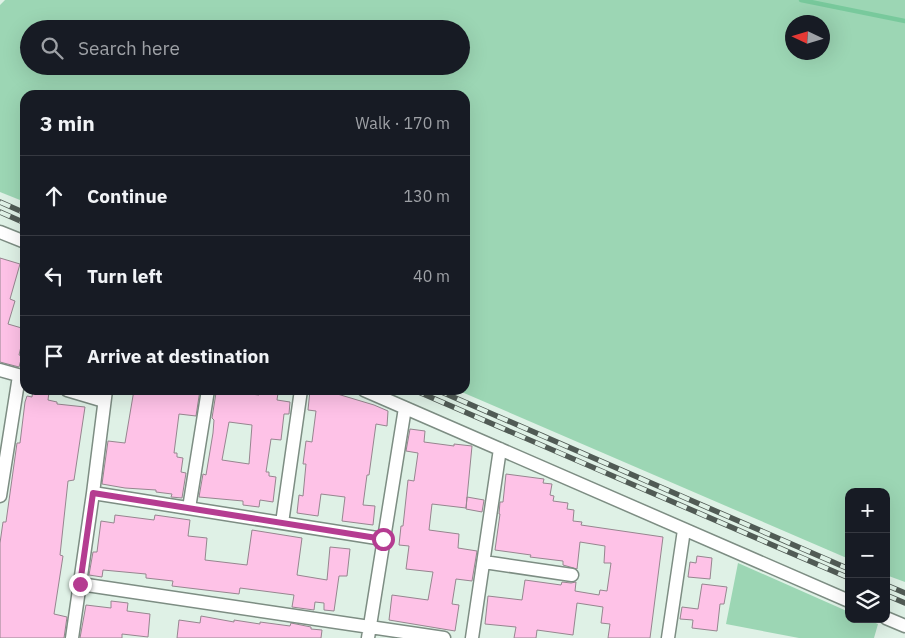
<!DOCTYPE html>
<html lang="en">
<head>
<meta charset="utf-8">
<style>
  :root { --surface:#171b24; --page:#242831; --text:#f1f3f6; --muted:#9ea1a6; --line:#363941 }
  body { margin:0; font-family:"IBM Plex Sans",sans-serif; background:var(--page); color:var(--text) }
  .controls { position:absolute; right:15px; bottom:15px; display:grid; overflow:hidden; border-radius:10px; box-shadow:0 5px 20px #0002 }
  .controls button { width:45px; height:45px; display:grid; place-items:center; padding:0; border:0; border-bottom:1px solid var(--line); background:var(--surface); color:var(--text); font:25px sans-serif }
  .compass { position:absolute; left:785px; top:15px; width:45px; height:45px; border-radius:50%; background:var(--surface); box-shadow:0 5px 20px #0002; rotate:274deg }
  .stop { position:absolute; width:15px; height:15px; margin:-11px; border:4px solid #b53c91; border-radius:50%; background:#fff }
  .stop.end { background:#b53c91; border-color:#fff; box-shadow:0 1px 5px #0008 }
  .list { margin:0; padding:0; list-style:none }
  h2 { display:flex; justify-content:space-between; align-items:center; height:65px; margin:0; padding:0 20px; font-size:21px }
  h2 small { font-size:16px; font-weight:400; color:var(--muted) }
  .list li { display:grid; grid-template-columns:32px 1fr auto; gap:15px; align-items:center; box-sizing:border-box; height:80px; padding:0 20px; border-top:1px solid var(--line) }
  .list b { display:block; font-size:19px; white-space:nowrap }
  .list em { font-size:16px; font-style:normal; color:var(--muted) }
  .icon { flex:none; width:28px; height:28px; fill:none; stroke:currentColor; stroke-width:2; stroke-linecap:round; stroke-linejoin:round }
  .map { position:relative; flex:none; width:905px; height:638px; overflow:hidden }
  .search { position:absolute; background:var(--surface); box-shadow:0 5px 20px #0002; left:20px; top:20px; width:450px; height:55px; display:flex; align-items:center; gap:12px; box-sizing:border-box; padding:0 18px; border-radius:28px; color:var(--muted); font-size:19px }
  .panel { position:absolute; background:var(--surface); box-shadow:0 5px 20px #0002; left:20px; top:90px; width:450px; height:305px; border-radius:15px }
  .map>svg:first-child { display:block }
  .green { fill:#9cd6b4; fill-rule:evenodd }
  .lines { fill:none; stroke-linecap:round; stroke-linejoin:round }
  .stream { stroke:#78c99c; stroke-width:4.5 }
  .building { fill:#fec2e7; stroke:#96868f; fill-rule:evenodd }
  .minor-casing { stroke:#7d8d83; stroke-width:15 }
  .minor { stroke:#fff; stroke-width:12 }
  .rail-casing { stroke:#515b55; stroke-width:5.5 }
  .rail { stroke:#dff1e6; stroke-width:4; stroke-dasharray:11; stroke-linecap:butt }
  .route { stroke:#b53c91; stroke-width:6 }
</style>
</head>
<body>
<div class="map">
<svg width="905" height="638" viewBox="0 0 905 638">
  <rect width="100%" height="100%" fill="#dff1e6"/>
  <path class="green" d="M5,0H905V582L886,575V492H849V559L457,390H465V95H25V202L0,192V5ZM822,22V52H792V22ZM29,29H461V66H29Z
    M738,563L849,612V619H866L878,624L874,638H799L726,624Z"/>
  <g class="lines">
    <path class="stream" d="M801,0L905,21"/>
  </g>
  <path class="building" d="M0,258L20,264L10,299L15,301L8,324L25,329L19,355L22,356L19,367L0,362Z
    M33,390L49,392L48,400L57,402V404L85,407L74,480L68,481L60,555L63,556L54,614L67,617L64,638H0V543L3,522H6L17,443H20L25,402L27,396L32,397Z
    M134,390H200L196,416L179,414L174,453H177V457L183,458L181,472L186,473L182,498L171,497L172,494L156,492V490L125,488L102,484L108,441L125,443Z
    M218,390L259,395V391L278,393L277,400L290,402L289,414H284L281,440L271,439L266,472H269V476L276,477L273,502L260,500L259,507L243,505V501L199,497L203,474L206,475L213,433L214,420L212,418L216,393H218ZM229,422L252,425L249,464L222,460Z
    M310,390L334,391V393L374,405L388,411L387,426L376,424L369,475H367L363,505L375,506L373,525L342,521L345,497L321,494L318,516L297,513L299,495L303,496L306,464H303L306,441L312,442L316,411L308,410Z
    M410,429L425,431L424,442L454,446V444L472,446L466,508L432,504L429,530L459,534L458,548L477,551L472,581L456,579L452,604L459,605L455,631L389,620L392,595L428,600L433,572L406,569L409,546L399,545L401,526H403L408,480L414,481L418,453L406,451Z
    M506,474L544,479L543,483L552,484L550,495L554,496L553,501L568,503L567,509L574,510L573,521L582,522L581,525L663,537L650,638H608L610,624L601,623L603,607L577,603L573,635L537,630L536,638H514L516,627L485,624L488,596L522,600L525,580L561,585L562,582L571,583L576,582L575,591L599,595L600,590L607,591L611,563H604L605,546L580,542L577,569L563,565V561L530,557L531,555L495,550L500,514H499L500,502H503Z
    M467,497L484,500L482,512L466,509Z
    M115,515L154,520L155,515L190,520L188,536L207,538L205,560L247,565L252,530L302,538L297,575L327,580L330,547L350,549L347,576H339L334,611L324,610V603L315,602L314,610L292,607L294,595L240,588L239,594L197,589L172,586L173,581L146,578V574L103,570L102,577L89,575L93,552H97L101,521L114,523Z
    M697,556L712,558L710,579L688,577L690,562L696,563Z
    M702,584L727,587L724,604H720L717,631L692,628L693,620L680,619L682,607L698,609Z
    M111,601L128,603L127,611L150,614L148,637L122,634V638H80L86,605L111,608Z
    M201,616L234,622V620L260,624V622L290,626L291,623L311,627V629L322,630L321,638H177L179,620L200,623Z"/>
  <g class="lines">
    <defs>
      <path id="minor" d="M0,232L25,242
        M0,370L25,377
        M67,390L104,401
        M364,390L849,601
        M93,493L383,539
        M0,496L19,376
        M189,508L208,390
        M282,523L301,390
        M484,562L572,575
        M80,584L444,638
        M886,618L905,626
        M72,638L93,493L106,390
        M368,638L405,408
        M472,638L500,449
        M668,638L684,530"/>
    </defs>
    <use href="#minor" class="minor-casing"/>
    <use href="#minor" class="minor"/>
    <defs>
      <path id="rail" d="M0,202L25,213
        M0,212L25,223
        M414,390L849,578
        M437,390L849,569
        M886,585L905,593
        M886,595L905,603"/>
    </defs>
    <use href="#rail" class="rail-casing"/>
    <use href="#rail" class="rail"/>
  </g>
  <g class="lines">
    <path class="route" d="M80,584L93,493L383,539"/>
  </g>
</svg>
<div class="controls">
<button>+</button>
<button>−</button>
<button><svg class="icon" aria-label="layers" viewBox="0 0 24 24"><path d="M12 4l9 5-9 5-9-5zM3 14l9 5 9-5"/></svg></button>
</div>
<svg class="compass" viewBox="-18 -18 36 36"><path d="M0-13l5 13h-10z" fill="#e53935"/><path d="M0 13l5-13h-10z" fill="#9ea1a6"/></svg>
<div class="stop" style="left:383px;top:539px"></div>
<div class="stop end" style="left:80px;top:584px"></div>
<div class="search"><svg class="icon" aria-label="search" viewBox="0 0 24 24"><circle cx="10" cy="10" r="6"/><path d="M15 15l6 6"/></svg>Search here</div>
<section class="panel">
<h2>3 min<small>Walk · 170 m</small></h2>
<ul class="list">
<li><svg class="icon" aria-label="ahead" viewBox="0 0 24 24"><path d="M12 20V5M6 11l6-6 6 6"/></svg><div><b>Continue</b></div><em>130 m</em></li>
<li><svg class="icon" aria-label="left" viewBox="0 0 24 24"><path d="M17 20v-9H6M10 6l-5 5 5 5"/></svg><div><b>Turn left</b></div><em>40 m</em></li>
<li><svg class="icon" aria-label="arrive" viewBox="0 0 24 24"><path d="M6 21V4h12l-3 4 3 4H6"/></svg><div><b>Arrive at destination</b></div></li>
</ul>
</section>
</div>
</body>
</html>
